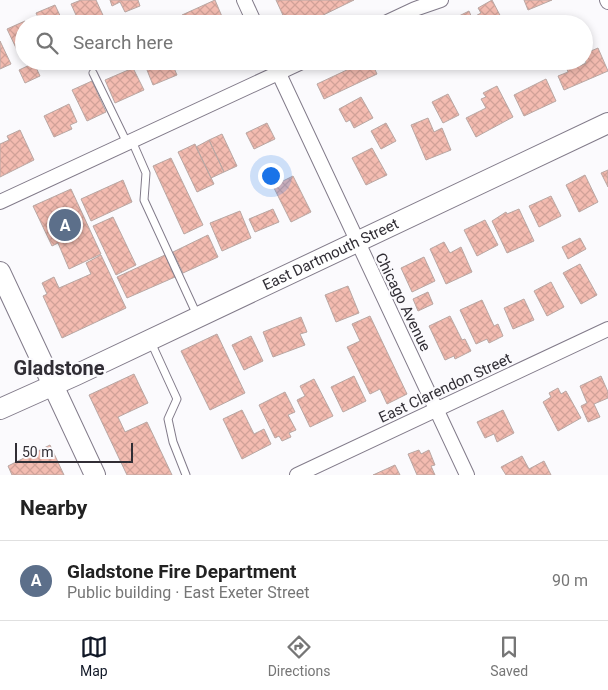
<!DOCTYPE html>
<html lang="en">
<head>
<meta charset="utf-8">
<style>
  :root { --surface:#fff; --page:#f2f2f2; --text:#222; --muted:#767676; --line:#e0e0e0; --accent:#111827 }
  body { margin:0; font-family:Roboto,sans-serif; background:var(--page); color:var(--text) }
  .scale { position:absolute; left:15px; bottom:12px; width:118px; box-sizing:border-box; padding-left:5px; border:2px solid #312e35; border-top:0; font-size:14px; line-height:18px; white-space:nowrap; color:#312e35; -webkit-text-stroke:4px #fbfafd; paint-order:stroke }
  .you { position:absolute; left:270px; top:175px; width:18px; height:18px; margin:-12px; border:4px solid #fff; border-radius:50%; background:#1a73e8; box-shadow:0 0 0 8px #1a73e833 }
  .badge { display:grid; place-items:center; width:32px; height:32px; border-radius:50%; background:var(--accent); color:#fff; font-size:16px; font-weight:700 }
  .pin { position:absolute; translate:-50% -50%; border:2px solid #fff; box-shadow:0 1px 5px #0006 }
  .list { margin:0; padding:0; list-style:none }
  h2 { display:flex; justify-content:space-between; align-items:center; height:65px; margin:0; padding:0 20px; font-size:21px }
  h2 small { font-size:16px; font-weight:400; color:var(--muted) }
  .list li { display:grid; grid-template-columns:32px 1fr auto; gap:15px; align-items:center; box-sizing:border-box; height:80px; padding:0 20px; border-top:1px solid var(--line) }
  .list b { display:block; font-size:19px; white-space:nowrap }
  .list p { margin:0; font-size:16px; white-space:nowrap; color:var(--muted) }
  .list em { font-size:16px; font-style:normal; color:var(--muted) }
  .icon { flex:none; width:28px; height:28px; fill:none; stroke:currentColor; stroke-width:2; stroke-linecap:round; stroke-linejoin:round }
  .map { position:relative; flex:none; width:608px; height:475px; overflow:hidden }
  .search { position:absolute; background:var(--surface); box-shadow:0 2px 8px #0003; left:15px; right:15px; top:15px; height:55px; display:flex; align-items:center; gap:12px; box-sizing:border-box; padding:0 18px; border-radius:28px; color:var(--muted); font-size:19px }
  .sheet { height:145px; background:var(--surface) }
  nav { display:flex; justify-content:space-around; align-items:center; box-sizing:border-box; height:70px; border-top:1px solid var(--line); background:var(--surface); font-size:14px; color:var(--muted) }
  nav a { display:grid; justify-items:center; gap:2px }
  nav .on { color:var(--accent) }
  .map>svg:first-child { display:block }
  .building { fill:url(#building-cross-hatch); stroke:#b9a7a3 }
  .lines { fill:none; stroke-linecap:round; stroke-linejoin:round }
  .lane-casing { stroke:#827b8a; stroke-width:9 }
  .street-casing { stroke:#827b8a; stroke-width:16 }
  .secondary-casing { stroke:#827b8a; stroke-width:22 }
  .lane { stroke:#fff; stroke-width:7 }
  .street { stroke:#fff; stroke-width:14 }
  .secondary { stroke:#fff; stroke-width:20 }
  .labels { text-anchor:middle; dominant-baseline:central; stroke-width:4.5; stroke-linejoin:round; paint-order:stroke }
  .street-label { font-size:15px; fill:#312e35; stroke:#fbfafd }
  .district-label { font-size:20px; font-weight:bold; fill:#312e35; stroke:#fbfafd }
</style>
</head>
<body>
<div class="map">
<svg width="608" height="475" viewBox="0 0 608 475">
  <defs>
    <pattern id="building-cross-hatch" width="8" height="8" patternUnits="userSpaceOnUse" patternTransform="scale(1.25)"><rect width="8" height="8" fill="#f3bbb0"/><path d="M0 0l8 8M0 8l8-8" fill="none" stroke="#d1a198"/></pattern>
  </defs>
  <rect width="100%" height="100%" fill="#fbfafd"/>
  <path class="building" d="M81,0H96L107,24H80L71,4Z
    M110,0H138L140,6L125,12L120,2L112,6Z
    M215,0L223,19L212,24H185L182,15Z
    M276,0H354L305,24H287Z
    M492,0L503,21L497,24H455L453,19L469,11L472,18L481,13L478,8Z
    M524,0H552L528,10Z
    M55,5L64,24H41L36,13Z
    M36,19L38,24H24V47L17,50L7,29L25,21L26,23Z
    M0,41L11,64L0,69Z
    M598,48L608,71L564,90L558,76L568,72L565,64L572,61H578L580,66L586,63L584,54Z
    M154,61H171L177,75L153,85L145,65Z
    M366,61H371L377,74L324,99L317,84Z
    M34,63L40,76L25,83L19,70Z
    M133,68L144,90L115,103L105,80Z
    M546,79L556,101L524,116L514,95Z
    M92,81L106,112L87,121L72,90Z
    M497,86L513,117L476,137L466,118L486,108L481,99L486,97L483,93Z
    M448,94L459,115L443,123L432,102Z
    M361,97L373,118L354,128L350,120L346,122L339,109Z
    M69,104L77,122L70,125L72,129L54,137L44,116Z
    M428,118L434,132L442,128L451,150L426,160L411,125Z
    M267,123L275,139L254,149L246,133Z
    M386,123L396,141L381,149L371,131Z
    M20,130L34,160L0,177V144L9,140L7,136Z
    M222,134L237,166L224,172L209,140Z
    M209,140L224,172L211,178L196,147Z
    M195,144L214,184L197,192L178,152Z
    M372,148L387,175L366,185L352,158Z
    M171,158L203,225L184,234L153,166Z
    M608,170V187L601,173Z
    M585,175L598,202L579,212L566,185Z
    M293,176L311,212L291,222L273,186Z
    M123,180L132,202L91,221L81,199Z
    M71,189L101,254L69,269L58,243L52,246L33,206Z
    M551,196L561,216L539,227L529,206Z
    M273,209L279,222L255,232L249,219Z
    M519,209L534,241L507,253L492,221L506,212L507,214Z
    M240,211L251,238L222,251L210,223Z
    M113,217L136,265L116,275L93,226Z
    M485,220L498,245L477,256L464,230Z
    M208,235L218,257L183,273L173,252Z
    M580,238L586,249L568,259L562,247Z
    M444,242L450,253L461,247L472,272L446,284L430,249Z
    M101,255L126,308L62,338L43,296L47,294L42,283L54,277L59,288L91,274L86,263Z
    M165,255L175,277L127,298L117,277Z
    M424,257L435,281L412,292L401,268Z
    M580,264L597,295L581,304L563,273Z
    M551,282L564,307L547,316L534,291Z
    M348,286L359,313L336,322L325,295Z
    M428,292L433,304L418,311L413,299Z
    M524,299L534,320L513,329L504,308Z
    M482,300L494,326L498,324L503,336L489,343L487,339L476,344L460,310Z
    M370,316L407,394L387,404L380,389L370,394L347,347L360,341L352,324Z
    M450,316L462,340L465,339L471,351L455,359L454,356L445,360L429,326Z
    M301,317L307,332L300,334L305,345L273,357L263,332Z
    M217,334L245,393L210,410L181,351Z
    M251,336L263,361L244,370L232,345Z
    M134,374L148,403L118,417L125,432L147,422L172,475H127L89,395Z
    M354,376L366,401L343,412L331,387Z
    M601,376L608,392V398L594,404L600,417L588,422L581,406L587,403L580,386Z
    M314,379L333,416L310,427L297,400L305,396L300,386Z
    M558,388L561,394L566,391L581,418L558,431L543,402L551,397L549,393Z
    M285,392L295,412L288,415L296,430L289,433L291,437L282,441L279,436L275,438L259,405Z
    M242,410L254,434L264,429L271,444L242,459L223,419Z
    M503,410L514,433L497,442L494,434L485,438L477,422Z
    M50,445L64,475H12L8,466Z
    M419,450L421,454L429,450L435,465L431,466L435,475H417L408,454Z
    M522,456L529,469L544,461L551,475H506L501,467Z
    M395,465L400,475H373Z"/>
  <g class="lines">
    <defs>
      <path id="lane" d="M93,73L127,143
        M132,141L146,173L144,200L197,315
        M150,340L177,399L168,419L173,442L186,475"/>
      <path id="street" d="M244,0L255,24
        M607,0L608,2
        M383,24L415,9L441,0
        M273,61L467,475
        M0,202L304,61
        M297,475L608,329"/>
      <g id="secondary">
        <path d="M0,272L95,475"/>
        <path id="s1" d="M0,409L76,375L608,123"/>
      </g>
    </defs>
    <use href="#lane" class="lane-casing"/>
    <use href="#street" class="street-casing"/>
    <use href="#secondary" class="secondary-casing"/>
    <use href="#lane" class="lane"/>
    <use href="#street" class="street"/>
    <use href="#secondary" class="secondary"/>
  </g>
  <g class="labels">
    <g class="street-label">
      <text stroke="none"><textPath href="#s1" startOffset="365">East Dartmouth Street</textPath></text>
      <text transform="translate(403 302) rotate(64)">Chicago Avenue</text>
      <text transform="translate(445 388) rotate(-25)">East Clarendon Street</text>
    </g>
    <g class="district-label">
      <text x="59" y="368">Gladstone</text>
    </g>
  </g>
</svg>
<div class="scale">50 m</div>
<div class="you"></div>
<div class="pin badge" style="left:65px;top:225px;background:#5c6f8a">A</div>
<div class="search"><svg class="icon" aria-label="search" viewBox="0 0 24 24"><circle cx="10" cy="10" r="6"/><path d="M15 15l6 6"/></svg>Search here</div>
</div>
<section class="sheet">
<h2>Nearby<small></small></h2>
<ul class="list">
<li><span class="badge" style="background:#5c6f8a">A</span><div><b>Gladstone Fire Department</b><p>Public building · East Exeter Street</p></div><em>90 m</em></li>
</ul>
</section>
<nav>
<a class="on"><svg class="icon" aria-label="map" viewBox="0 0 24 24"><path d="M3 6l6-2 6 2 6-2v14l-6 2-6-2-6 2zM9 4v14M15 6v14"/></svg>Map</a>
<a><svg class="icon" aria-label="directions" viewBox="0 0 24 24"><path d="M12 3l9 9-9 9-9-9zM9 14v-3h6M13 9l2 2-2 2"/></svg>Directions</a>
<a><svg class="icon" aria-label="saved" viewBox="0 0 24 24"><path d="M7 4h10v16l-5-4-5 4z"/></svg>Saved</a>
</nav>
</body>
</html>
